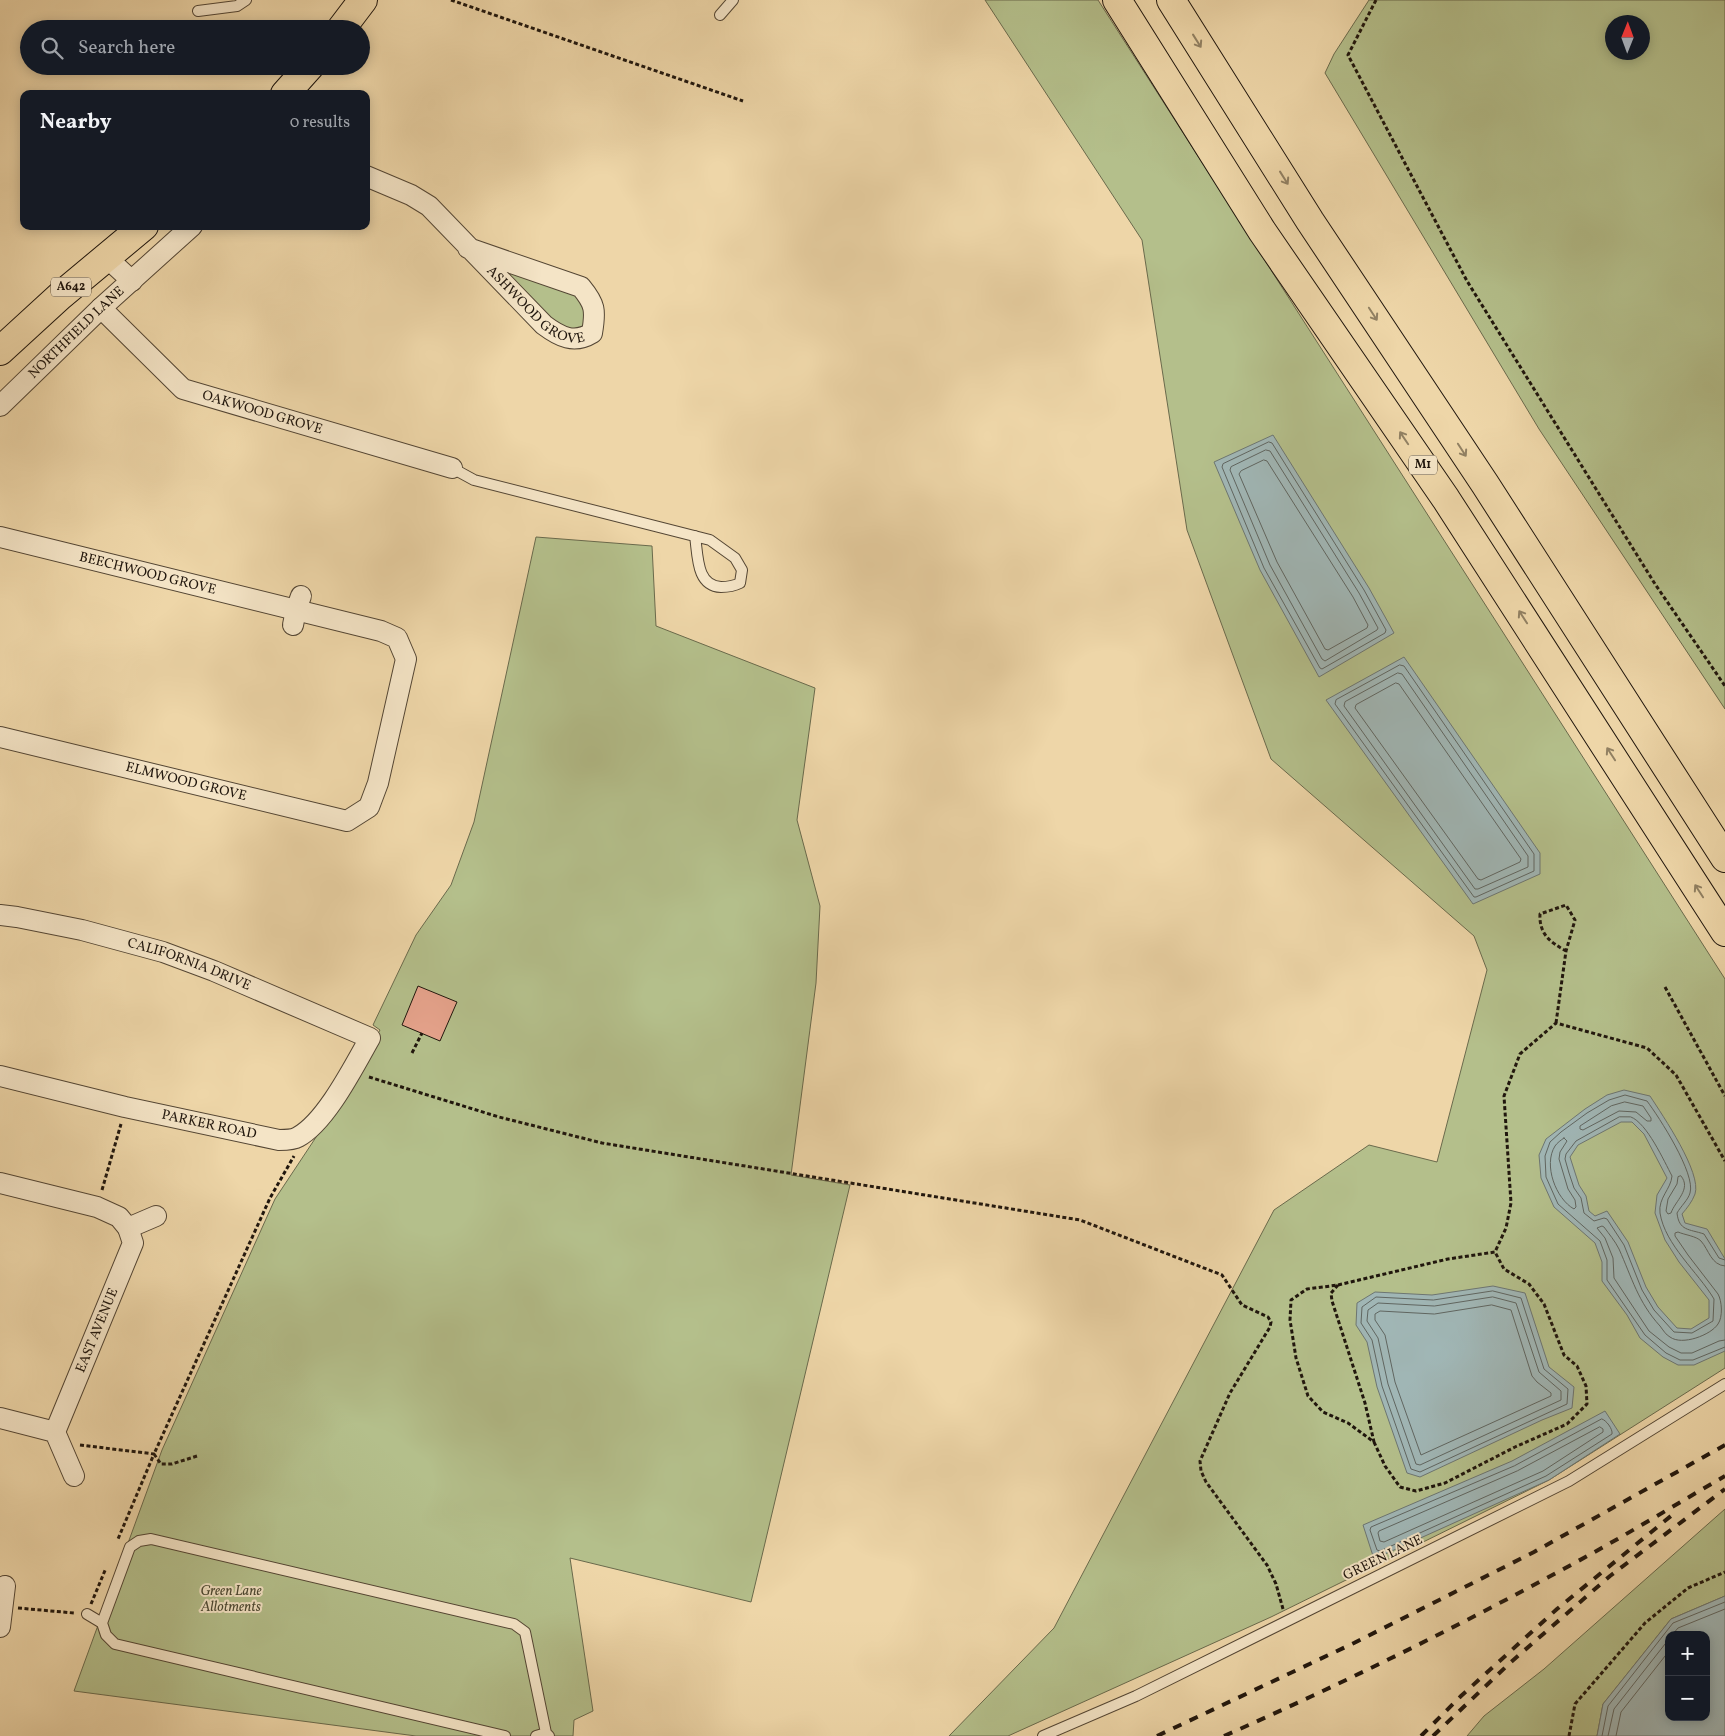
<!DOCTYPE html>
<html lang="en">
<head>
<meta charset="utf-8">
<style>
  :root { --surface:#171b24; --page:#242831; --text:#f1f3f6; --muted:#9ea1a6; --line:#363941 }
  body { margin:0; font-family:Vollkorn,serif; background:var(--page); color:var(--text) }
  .controls { position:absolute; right:15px; bottom:15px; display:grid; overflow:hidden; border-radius:10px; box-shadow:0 2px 12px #0003 }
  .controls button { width:45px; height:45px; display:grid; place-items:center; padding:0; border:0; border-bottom:1px solid var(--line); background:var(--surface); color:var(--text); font:25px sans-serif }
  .compass { position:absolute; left:1605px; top:15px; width:45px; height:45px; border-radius:50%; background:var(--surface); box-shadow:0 2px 12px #0003; rotate:1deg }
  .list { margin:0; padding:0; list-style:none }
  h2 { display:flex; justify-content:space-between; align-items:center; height:65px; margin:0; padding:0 20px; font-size:21px }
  h2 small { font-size:16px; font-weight:400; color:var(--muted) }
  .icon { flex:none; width:28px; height:28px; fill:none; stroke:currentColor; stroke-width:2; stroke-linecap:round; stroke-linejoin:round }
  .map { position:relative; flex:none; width:1725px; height:1736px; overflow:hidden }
  .search { position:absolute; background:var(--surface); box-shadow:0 2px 12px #0003; left:20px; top:20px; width:350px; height:55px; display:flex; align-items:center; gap:12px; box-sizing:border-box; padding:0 18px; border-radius:28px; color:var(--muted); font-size:19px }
  .panel { position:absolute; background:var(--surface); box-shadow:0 2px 12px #0003; left:20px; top:90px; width:350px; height:140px; border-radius:10px }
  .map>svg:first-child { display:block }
  .green { fill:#b4bf8b; stroke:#6a6a4c; fill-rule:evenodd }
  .water { fill:#a0b6b5; stroke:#6d7672; fill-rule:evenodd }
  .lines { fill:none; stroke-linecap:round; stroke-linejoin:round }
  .shore { stroke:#606661; stroke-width:1 }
  .building { fill:#e6a38c; stroke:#20160d }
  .lane-casing { stroke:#544634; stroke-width:12 }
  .street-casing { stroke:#544634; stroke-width:22 }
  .highway-casing { stroke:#20160d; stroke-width:30 }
  .path { stroke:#20160d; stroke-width:3; stroke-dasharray:4 2.5; stroke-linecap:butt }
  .lane { stroke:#f4e4c6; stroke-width:10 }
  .street { stroke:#f4e4c6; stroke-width:20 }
  .highway { stroke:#eed6a8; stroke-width:28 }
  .rail { stroke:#20160d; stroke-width:4; stroke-dasharray:9 9; stroke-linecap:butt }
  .oneway { stroke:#918062 }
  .labels { text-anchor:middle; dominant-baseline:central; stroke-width:4; stroke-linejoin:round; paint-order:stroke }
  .shield { fill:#f4e4c6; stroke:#605444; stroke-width:1 }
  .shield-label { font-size:12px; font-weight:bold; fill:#20160d }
  .street-label { font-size:14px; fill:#20160d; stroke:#f4e4c6 }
  .park-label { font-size:14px; font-style:italic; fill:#4c4933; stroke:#f4e4c6 }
</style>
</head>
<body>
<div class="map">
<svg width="1725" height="1736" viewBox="0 0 1725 1736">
  <rect width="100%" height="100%" fill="#eed6a8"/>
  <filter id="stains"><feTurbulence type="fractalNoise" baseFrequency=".004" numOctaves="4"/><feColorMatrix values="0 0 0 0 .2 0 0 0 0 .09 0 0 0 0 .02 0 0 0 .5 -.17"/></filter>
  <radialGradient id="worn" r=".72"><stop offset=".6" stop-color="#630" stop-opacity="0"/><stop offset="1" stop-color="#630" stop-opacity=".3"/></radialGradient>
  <path class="green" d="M985,0H1098L1725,979V1368L1549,1480L1271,1617L1008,1736H949L1054,1628L1274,1210L1369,1145L1437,1162L1487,970L1474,936L1271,759L1187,530L1142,240Z
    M1369,0H1725V709L1539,429L1325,73L1334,54ZM1612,22H1642V52H1612Z
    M489,254L581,287L595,317L568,338Z
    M536,537L652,546L656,626L815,688L797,820L820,906L816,983L791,1175L850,1185L751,1602L570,1558L593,1711L574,1720L573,1736H416L74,1691L162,1450L275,1199L346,1092L380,1030L373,1025L416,935L451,885L474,822Z
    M1725,1509V1596L1671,1619L1603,1704L1597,1736H1467L1484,1716L1544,1669Z"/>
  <path class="water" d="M1273,435L1369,588L1394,633L1319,677L1260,570L1214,462Z
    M1404,657L1540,853V874L1473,904L1326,700Z
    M1624,1090L1650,1096C1663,1116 1702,1173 1695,1194C1692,1202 1687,1208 1682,1214L1685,1223L1707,1229L1725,1259V1351L1694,1365H1678L1663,1357L1640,1338L1627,1315L1602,1281V1262L1595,1243L1554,1207L1541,1178L1539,1155L1546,1139L1585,1109L1607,1095ZM1621,1122H1632L1644,1134L1667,1178L1657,1195L1655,1213L1665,1240L1679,1262L1709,1300V1318L1691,1329L1677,1328L1658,1307L1646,1287L1628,1242L1607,1211L1595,1216L1589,1211L1586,1196L1579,1185L1570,1157L1578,1145Z
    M1493,1286L1525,1293L1549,1367L1574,1387L1572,1408L1542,1420L1420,1477L1407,1473L1377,1387L1367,1342L1356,1325L1357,1303L1375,1292L1432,1295Z
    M1605,1411L1620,1434L1549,1480L1374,1559L1363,1525L1512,1461Z
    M1725,1596V1736H1597L1603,1704L1671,1619ZM1669,1635H1706V1717H1669Z"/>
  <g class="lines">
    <path class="shore" d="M1269,442L1272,443L1364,590L1386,630L1385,633L1322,669L1320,668L1264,568L1222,467L1223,464Z
      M1266,450L1270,451L1359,593L1378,628L1377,630L1325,661L1322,659L1270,565L1230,470L1231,467Z
      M1264,460L1267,461L1353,597L1368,625L1367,628L1328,650L1325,649L1277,562L1239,474L1241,471Z
      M1400,665L1404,666L1534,854V871L1476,897H1474L1335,704L1336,700Z
      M1398,673L1402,674L1528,856V867L1478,889H1475L1344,706L1345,702Z
      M1396,683L1399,684L1521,859L1520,862L1481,880L1478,879L1355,708L1356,705Z
      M1625,1102L1643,1106L1651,1118V1121H1647L1636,1112L1619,1111L1583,1130L1580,1129V1126L1611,1106Z
      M1631,1117C1647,1123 1664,1161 1672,1176C1671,1189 1658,1198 1660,1213C1665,1245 1698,1272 1714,1299L1713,1321L1692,1333L1674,1332L1654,1310L1642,1290L1624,1245L1607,1219L1604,1218L1594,1221L1584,1213L1581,1198L1574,1188L1569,1173L1565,1159L1566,1154L1576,1141L1619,1117Z
      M1564,1138L1567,1141L1560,1152L1559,1159L1568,1189L1575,1200L1576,1207L1574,1209C1556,1199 1543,1165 1555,1146C1557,1143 1561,1140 1564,1138Z
      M1681,1176C1692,1189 1675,1201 1671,1213L1668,1214L1666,1211L1668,1199L1677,1184L1678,1177Z
      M1725,1260L1719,1258L1704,1234C1689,1229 1679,1231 1677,1213C1681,1206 1688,1200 1690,1193C1696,1174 1659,1117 1647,1101L1625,1095L1609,1100L1587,1113L1561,1132L1550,1142L1545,1156L1546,1177L1558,1204L1600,1241L1607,1260V1280L1645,1335L1666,1353L1680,1360H1693L1725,1347
      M1725,1266C1711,1265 1709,1250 1701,1241C1696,1236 1685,1235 1678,1232L1675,1233V1236L1688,1255L1718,1294C1722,1301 1723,1317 1718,1324C1711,1335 1682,1346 1670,1337C1666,1335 1663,1330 1660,1326C1638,1302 1632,1278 1619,1249C1615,1241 1609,1234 1604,1227L1602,1226L1597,1228L1605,1238L1613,1258L1614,1278L1649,1331L1669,1347L1681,1353H1692L1719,1341L1725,1340
      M1493,1291L1521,1298L1544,1369L1568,1389L1567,1404L1420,1472L1411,1469L1382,1386L1372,1340L1361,1323L1362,1307L1376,1297L1433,1300Z
      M1493,1297L1516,1303L1539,1372L1561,1391V1400L1420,1465L1416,1464L1388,1384L1378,1338L1367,1321L1368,1310L1378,1303L1434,1306Z
      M1492,1305L1511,1310L1532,1376L1537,1382L1551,1393V1396L1421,1455L1395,1382L1385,1335L1375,1320V1314L1380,1311L1434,1314Z
      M1602,1419C1606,1420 1613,1429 1612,1434L1546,1476L1380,1551L1377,1550L1370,1530L1371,1527L1514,1466Z
      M1600,1427L1603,1429V1432L1543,1471L1384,1542L1380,1541L1378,1533L1379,1531L1517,1471Z
      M1672,1635L1678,1628L1725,1609
      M1602,1736L1608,1706L1673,1623L1725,1602
      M1608,1736L1614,1709L1669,1639
      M1616,1736L1621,1712L1669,1651"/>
  </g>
  <path class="building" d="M418,986L457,1002L440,1041L402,1025Z"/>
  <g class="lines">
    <defs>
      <path id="lane" d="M198,11L237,6L246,0
        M720,15L733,0
        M452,468L474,480L710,540L735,558L742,570L740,583C734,586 728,587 721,587C696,586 698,555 695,536
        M87,1614L102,1623
        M505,1736L115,1644L106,1635L102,1623L130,1547L139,1541L151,1539L514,1624L525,1632L546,1733L549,1736
        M536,1736L546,1733
        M1043,1736L1136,1696L1569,1481L1725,1384"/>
      <g id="street">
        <path id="s1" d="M366,176L411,195L429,206L544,325C560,337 574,344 592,333C596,310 595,304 581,287L468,248"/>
        <path d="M107,258L132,281"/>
        <path id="s2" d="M101,308L183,389L452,468"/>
        <path id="s3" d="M0,406L101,308L192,226"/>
        <path id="s4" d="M0,537L381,631L397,638L406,659L378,783L369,807L347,821L0,737"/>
        <path d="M293,625L296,610L301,596"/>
        <path id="s5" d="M0,915L17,917L82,930L163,952L214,971L370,1038C354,1066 326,1122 298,1137C293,1140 284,1140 279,1140L125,1107L0,1076"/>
        <path d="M0,1183L97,1207L119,1217L128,1228L156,1216"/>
        <path d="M0,1418L55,1432L74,1476"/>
        <path id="s6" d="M55,1432L133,1243L128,1228"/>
        <path d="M0,1627L5,1586"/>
      </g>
      <path id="highway" d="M1117,0L1262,231L1446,499L1725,932
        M1171,0L1310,221L1485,484L1725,858
        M341,29L363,0
        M285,94L310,66
        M0,351L60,296L144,226"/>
    </defs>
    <use href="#lane" class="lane-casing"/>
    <use href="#street" class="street-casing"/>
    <use href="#highway" class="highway-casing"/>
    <path class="path" d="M451,0L743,101
      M1376,0L1348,55L1467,281L1655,584L1725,686
      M1665,987L1725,1096
      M1556,1023L1566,951L1575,920L1566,905L1540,914C1539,934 1550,942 1566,951
      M412,1053L422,1033
      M369,1077L499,1117L602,1143L1080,1220L1222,1275L1242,1305L1268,1317L1271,1322L1270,1327L1230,1393L1200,1461L1201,1471L1206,1482L1267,1565L1276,1584L1283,1609
      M102,1190L121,1124
      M1338,1285L1331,1293L1332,1301L1365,1403L1374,1442L1348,1423L1323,1412L1308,1396L1296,1358L1290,1320L1291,1300L1307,1289L1338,1285L1448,1259L1495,1252L1506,1228L1511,1203L1504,1096L1520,1054L1556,1023L1647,1048L1676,1075L1725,1161
      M1374,1442L1385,1466L1400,1487L1416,1491L1445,1483L1515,1447L1567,1424L1587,1404L1586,1386L1577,1366L1564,1355L1544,1304L1529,1284L1504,1269L1495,1252
      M80,1445L154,1454L118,1539
      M197,1456L172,1464H161L154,1454L270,1198L294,1156
      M91,1604L106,1568
      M18,1608L74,1613
      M1569,1736L1575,1704L1645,1623L1688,1588L1725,1572"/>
    <use href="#lane" class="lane"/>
    <use href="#street" class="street"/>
    <use href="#highway" class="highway"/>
    <path class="rail" d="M1157,1736L1354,1643L1534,1552L1725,1445
      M1224,1736C1349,1681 1471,1620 1591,1554C1636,1529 1680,1502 1725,1476
      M1421,1736L1461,1696L1557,1609L1677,1511
      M1433,1736L1511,1662L1610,1576L1725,1489"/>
  </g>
  <defs><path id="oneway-shaft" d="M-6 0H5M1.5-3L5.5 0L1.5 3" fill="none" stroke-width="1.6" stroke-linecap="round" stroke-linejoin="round" transform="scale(1.25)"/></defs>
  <g class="oneway">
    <use href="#oneway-shaft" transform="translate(1197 41) rotate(58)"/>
    <use href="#oneway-shaft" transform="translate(1284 178) rotate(58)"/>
    <use href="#oneway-shaft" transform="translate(1373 314) rotate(57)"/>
    <use href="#oneway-shaft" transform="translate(1404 438) rotate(-124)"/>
    <use href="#oneway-shaft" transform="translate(1462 450) rotate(57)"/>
    <use href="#oneway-shaft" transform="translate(1523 617) rotate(-123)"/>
    <use href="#oneway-shaft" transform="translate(1611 754) rotate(-123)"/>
    <use href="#oneway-shaft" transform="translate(1699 891) rotate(-123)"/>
  </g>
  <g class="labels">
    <g class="shield">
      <rect x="51" y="277.5" width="40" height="19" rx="4"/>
      <rect x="1409" y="455.5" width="28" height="19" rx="4"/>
    </g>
    <g class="shield-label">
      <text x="71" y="287">A642</text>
      <text x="1423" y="465">M1</text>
    </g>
    <g class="street-label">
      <text stroke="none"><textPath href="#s1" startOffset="218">ASHWOOD GROVE</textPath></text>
      <text stroke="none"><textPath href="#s3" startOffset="106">NORTHFIELD LANE</textPath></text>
      <text stroke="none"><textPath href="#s2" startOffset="198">OAKWOOD GROVE</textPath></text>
      <text stroke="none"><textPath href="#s4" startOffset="152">BEECHWOOD GROVE</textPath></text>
      <text transform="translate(186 782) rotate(14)">ELMWOOD GROVE</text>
      <text stroke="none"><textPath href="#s5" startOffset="196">CALIFORNIA DRIVE</textPath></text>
      <text transform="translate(209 1125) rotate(12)">PARKER ROAD</text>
      <text stroke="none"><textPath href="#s6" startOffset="110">EAST AVENUE</textPath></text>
      <text transform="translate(1383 1558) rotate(-26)">GREEN LANE</text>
    </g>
    <g class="park-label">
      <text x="231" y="1591">Green Lane<tspan x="231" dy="16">Allotments</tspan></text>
    </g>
  </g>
  <rect width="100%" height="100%" filter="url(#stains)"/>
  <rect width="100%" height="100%" fill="url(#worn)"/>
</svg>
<div class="controls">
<button>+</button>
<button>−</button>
</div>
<svg class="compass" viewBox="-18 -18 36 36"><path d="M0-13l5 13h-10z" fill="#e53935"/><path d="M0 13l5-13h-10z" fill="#9ea1a6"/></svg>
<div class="search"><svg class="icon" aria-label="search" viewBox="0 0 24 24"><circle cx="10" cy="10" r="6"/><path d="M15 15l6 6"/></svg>Search here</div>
<section class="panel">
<h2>Nearby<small>0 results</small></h2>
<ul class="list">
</ul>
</section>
</div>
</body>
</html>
